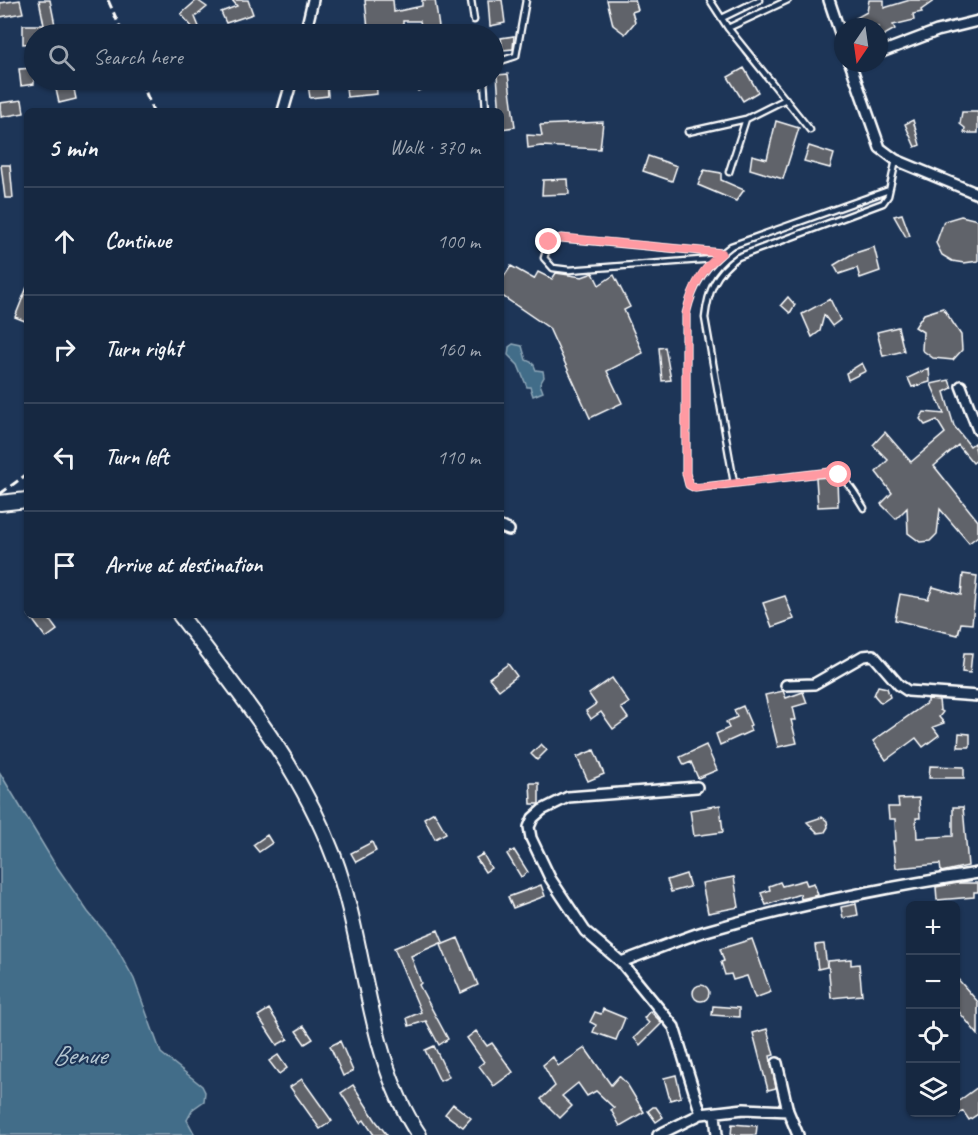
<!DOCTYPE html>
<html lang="en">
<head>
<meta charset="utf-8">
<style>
  :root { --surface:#162841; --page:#23344c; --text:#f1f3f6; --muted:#9ea6b1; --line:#35445a }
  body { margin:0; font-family:Caveat,sans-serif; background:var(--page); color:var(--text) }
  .controls { position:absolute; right:18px; bottom:18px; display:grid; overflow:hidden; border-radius:9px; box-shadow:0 2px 4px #0004 }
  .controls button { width:54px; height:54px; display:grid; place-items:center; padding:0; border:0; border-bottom:2px solid var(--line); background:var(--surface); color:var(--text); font:30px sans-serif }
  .compass { position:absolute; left:834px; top:18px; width:54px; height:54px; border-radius:50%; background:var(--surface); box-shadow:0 2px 4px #0004; rotate:193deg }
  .stop { position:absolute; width:18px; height:18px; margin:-14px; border:4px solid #ff9aa2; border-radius:50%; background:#fff }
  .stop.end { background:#ff9aa2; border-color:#fff; box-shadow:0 2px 6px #0008 }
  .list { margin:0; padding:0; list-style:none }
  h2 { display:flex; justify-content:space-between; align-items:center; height:78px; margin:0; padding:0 24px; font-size:26px }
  h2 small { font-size:20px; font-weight:400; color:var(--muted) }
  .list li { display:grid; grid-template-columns:39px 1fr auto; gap:18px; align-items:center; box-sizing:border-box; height:108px; padding:0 24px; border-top:2px solid var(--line) }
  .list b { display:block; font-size:22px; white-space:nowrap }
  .list em { font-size:20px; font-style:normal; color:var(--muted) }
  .icon { flex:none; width:33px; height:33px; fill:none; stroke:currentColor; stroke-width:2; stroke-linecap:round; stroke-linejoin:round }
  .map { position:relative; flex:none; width:978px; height:1135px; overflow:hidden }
  .search { position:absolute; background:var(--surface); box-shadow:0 2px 4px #0004; left:24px; top:24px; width:480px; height:66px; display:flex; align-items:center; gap:15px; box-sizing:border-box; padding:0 21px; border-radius:33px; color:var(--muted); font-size:22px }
  .panel { position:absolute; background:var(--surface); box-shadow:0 2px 4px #0004; left:24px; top:108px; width:480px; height:510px; border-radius:9px }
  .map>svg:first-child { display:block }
  .water { fill:#426d89; stroke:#8ea7b8; stroke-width:1.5 }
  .building { fill:#60636a; stroke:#fff; stroke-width:1.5 }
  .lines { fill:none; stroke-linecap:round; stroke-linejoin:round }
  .lane-casing { stroke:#fff; stroke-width:9 }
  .street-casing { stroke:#fff; stroke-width:14 }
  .secondary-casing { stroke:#fff; stroke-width:18 }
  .lane { stroke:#1d3557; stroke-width:4.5 }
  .street { stroke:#1d3557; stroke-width:9 }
  .secondary { stroke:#1d3557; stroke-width:14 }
  .rail { stroke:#fff; stroke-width:3; stroke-dasharray:9 4.5; stroke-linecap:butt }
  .route { stroke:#ff9aa2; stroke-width:8 }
  .labels { text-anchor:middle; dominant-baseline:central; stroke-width:4.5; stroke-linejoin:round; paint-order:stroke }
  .water-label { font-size:27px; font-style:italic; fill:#b3c5d0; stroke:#1d3557 }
</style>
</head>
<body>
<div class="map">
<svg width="978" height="1135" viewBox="0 0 978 1135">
  <rect width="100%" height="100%" fill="#1d3557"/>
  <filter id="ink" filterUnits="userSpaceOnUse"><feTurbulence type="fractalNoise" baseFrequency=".0167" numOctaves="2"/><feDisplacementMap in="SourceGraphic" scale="12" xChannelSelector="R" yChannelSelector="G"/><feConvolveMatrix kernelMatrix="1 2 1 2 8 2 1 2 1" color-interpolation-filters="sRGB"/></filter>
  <g filter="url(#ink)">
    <path class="water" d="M513,344L522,346L526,360L533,363L536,370L543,371L544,377L540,384L543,392L533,396L530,387H527L518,365L508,355L509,347Z
      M0,773L53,861L88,912L114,943L134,979L161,1053L202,1086L205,1092L204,1101L193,1109L187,1120L195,1135H0Z"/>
    <path class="building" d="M20,0L23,13L0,17V3Z
      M39,0H50L55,25H60V34H34V43L23,44V25H44Z
      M197,0L207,7L195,17L202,34H198L181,14Z
      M232,0H248L253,14L226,23L221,12L237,6Z
      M365,0H393L394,12L422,6V0H435L440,34H423L420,21H403V27H395L396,34H387L386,28L368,29Z
      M488,0H502L505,23L490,26Z
      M607,0H635L638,10L632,12L635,22L625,34L613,25Z
      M869,0H884V8L910,0H935L921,10L922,12L913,14L914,20L893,25L895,29L879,38V27H863L856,18L867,12Z
      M514,36L513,49L503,50L501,38Z
      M34,68V84L21,86L19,69Z
      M744,68L758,92L743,101L728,77Z
      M508,74L515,127L501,129L497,75Z
      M54,80H82L83,86L74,89L76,99L59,103Z
      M358,80H376L377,94L347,97L346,88L358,87Z
      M411,80H438L418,91Z
      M327,81L328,96L310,98L308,84Z
      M22,100L24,113L1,117L0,103Z
      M962,112H978V133H964L965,128L960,124Z
      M913,120L920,145L915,147L905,124Z
      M776,121L799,128L783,179L750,169L752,155L767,159Z
      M603,122L600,149L541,146L528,148L527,135L542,136L540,125Z
      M809,146L834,154L830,168L804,161Z
      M648,156L677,166L672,181L643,171Z
      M1,165H10L13,198H5Z
      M704,170L721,173V180L744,190L736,201L698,185Z
      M568,179L569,194L542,195L543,180Z
      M902,214L910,236L906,237L894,216Z
      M961,216L978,220V261L964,263L952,261L942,255L936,243L944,221Z
      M874,247L880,271L860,278L857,268L839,274L834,265L852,254Z
      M511,266L534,279L538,272L552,279L556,273L582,277L593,273L599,285L614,275L630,307L624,310L643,353L607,371L622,403L590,418L549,328L501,295V281Z
      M27,287V316L25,321L15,317Z
      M788,297L795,305L790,313L781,305Z
      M830,299L840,320L832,326L824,315L820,331L812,337L802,314Z
      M943,308L961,335L962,350L953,360L933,358L922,350L923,332L915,327L924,314Z
      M898,327L904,351L883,356L877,332Z
      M665,347L671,380L662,381L659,348Z
      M862,363L866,371L848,380L846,373Z
      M929,368L930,382L912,387L908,378Z
      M949,380L952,388L944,392L954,426L970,446L974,443L978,459L973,463L958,445L934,466L978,521V536L969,543L940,509L937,534L930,541L920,542L908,533L907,508L896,519L881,504L892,493L876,472L888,460L873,445L885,432L911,462L945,433L937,420L925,425L920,419L924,412L944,414L931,384Z
      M829,477L837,480L838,506L818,507L816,478Z
      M963,574L977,576L972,624L961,623L958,635L895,620L900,594L928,599L933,587L961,595Z
      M785,596L794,619L772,627L763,603Z
      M29,615H46L57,630L46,638Z
      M964,653H972L970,673L962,672Z
      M508,664L517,676L499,690L489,678Z
      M612,678L629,703L621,708L628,718L613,729L601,712L591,719L586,711L596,704L589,694Z
      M878,686L887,688L890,697L881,703L874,695Z
      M783,691L786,698L803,692L807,703L793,707L796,720H791L797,743L778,747L765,695Z
      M928,699L939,700L940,710L943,712L939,717L944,723L933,727L939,735L923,747L916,738L886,760L873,741L928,702Z
      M743,706L751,725L749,726L751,731L720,745L716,734L729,728L726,722L737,717L734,710Z
      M959,733L970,734V747H958Z
      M541,744L547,750L537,760L531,754Z
      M706,745L717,770L698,778L691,762L684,765L680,757Z
      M594,750L604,774L588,781L577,757Z
      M930,766L964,767V778H929Z
      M530,783H539V804H531Z
      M919,798L920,818H916L917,838L953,836V807H963L968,866L941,872L940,864L896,868L893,841H896L895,819H889L888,807H899L898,799Z
      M720,805L723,832L694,836L690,810Z
      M434,812L446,833L435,839L424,818Z
      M822,817L827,821L828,827L825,832L818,833L807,822Z
      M267,835L272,843L259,852L253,845Z
      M372,842L376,851L356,862L351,853Z
      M514,850L528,872L521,877L507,854Z
      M483,854L491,868L485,872L476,858Z
      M686,874L690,887L671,892L667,880Z
      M734,877L739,907L708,913L702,883Z
      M805,880L807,885L814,883L818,895L801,899L800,894L766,905L761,893L770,890L769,886L780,882L782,886Z
      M958,883H978V892H974V897L937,900L936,887Z
      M541,885L545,896L513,908L508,897Z
      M856,904L858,915L843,918L841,907Z
      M438,930L443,942L411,956L421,983L419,985L448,1039L439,1045L426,1021L409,1026L407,1018L421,1012L394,948Z
      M458,938L478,985L461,993L441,945Z
      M752,939L771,992L755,998L747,976L733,980L731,974L725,975L721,962L724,961L720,949Z
      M824,944L827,967L818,969L815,945Z
      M851,959V965L859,964L862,995L831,998L828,961Z
      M956,977L978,1002V1035L956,1008Z
      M693 993a8 8 0 1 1 16 0a8 8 0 1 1-16 0Z
      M713,1006L739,1008V1017L712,1015Z
      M269,1009L288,1039L277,1045L258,1016Z
      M603,1009L625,1018L616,1040L593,1032L596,1025L590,1022L595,1012L601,1014Z
      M650,1011L662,1023L640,1045L634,1038L649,1023L644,1018Z
      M304,1026L313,1039L305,1044L296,1031Z
      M767,1029L774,1055L770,1056L776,1088L768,1090L753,1033Z
      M476,1031L487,1046L492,1043L513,1072L494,1086L479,1066L484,1062L467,1038Z
      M340,1041L353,1071L343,1076L330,1046Z
      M434,1046L449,1077L440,1081L425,1050Z
      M585,1048L611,1085L619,1076L627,1084L644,1112L620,1126L611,1110L614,1108L596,1091L587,1096L578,1083L562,1096L572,1106L560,1118L541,1099L555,1086L543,1065L553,1057L558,1066Z
      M278,1055L287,1068L279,1074L269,1061Z
      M676,1075L681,1097L670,1100L664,1078Z
      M302,1079L332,1121L320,1129L290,1087Z
      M353,1085L376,1121L387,1135H374L364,1120L360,1123L341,1093Z
      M978,1087V1114L969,1120L963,1111L959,1114L956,1103Z
      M453,1104L471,1118L463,1127L445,1114Z
      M653,1107H656L663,1117L656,1122L648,1111Z
      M732,1124L757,1126L756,1135H731Z"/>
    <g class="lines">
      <defs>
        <path id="lane" d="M471,0L474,20
          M710,0L728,28L810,130
          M722,18L759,0
          M728,28L788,0
          M494,63L516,56L526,0
          M484,80L486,111
          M688,132L746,119L786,99
          M729,172L746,119
          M714,259L569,270L553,268L544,258L549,242L561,238L722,253
          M734,483L705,318C708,291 715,273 738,257L883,203L888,196L896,160
          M864,508C855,494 847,477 830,472L695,488L689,485L686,473V314C693,283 706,265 731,246L889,190"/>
        <path id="street" d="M829,0L843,42
          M305,34L313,0
          M879,53L937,31L978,21
          M850,63L880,148L896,160L978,194
          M283,111L292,80
          M961,386L978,430
          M501,527L509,530
          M786,685L814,684L863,656L873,655L899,685L908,691L978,696
          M697,787L568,797L542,810L533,818L529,827L531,838L550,878L585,931L621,962L674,1027L701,1114
          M621,962C649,952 677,940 706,931C796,905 886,887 978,873
          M777,1063L788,1111L798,1135
          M715,1114L717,1135
          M658,1135L701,1114L744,1109L788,1111"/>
        <path id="secondary" d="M0,503L27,500
          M180,615C239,693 299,764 334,857C367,946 366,1056 419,1135"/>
      </defs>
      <use href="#lane" class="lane-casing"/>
      <use href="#street" class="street-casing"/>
      <use href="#secondary" class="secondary-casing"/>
      <use href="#lane" class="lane"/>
      <use href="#street" class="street"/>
      <use href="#secondary" class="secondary"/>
      <path class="rail" d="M108,0L123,34
        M141,80L153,111
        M0,494L27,474"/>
    </g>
  </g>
  <g class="lines" filter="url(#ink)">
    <path class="route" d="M549,242L561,238L576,239L722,253C701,269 692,288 686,314V473L689,485L695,488L830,472L839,475"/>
  </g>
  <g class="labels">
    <g class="water-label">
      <text x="79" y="1055">Benue</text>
    </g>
  </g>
</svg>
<div class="controls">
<button>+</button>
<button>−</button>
<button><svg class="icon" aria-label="locate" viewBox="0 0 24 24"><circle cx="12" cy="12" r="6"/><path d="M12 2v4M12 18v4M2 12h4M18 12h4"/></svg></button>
<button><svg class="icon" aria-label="layers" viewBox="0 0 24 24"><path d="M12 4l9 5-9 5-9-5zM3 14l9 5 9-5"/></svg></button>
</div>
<svg class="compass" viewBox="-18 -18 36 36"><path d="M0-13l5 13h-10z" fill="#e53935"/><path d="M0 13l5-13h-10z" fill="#9ea6b1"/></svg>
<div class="stop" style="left:839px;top:475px"></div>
<div class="stop end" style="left:549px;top:242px"></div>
<div class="search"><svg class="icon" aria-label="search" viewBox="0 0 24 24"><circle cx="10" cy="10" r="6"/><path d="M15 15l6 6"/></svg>Search here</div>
<section class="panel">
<h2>5 min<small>Walk · 370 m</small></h2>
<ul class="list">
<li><svg class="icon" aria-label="ahead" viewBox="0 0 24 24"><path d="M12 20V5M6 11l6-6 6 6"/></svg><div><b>Continue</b></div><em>100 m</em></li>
<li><svg class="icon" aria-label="right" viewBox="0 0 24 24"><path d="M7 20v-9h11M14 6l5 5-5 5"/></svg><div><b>Turn right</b></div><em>160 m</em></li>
<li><svg class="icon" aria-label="left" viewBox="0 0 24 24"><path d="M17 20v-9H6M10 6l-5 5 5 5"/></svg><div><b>Turn left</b></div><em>110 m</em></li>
<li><svg class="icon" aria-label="arrive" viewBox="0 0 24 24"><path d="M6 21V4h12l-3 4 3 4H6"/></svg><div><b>Arrive at destination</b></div></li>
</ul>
</section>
</div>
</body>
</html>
